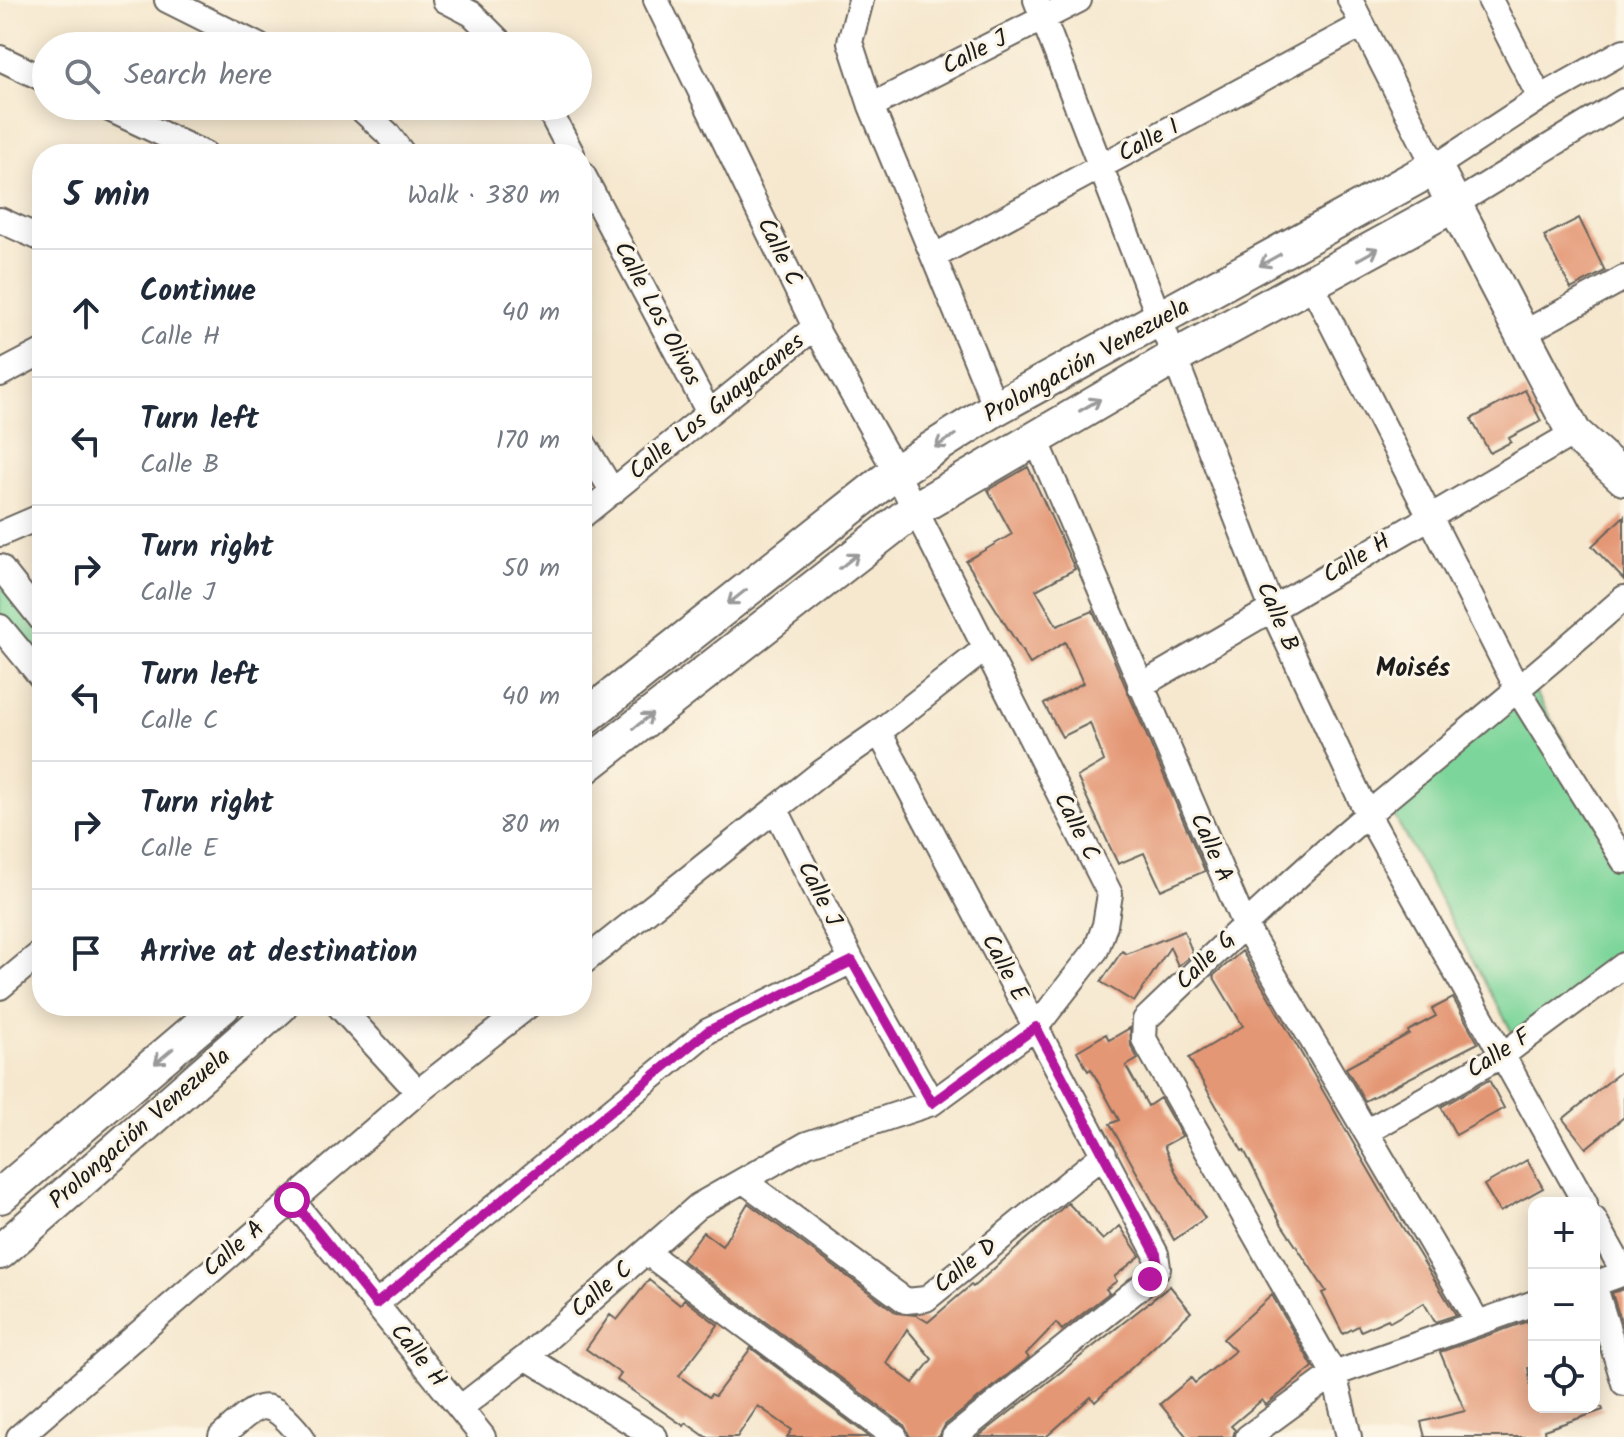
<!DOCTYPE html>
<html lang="en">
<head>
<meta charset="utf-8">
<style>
  :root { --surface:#fff; --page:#f2f2f3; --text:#1f2937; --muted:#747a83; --line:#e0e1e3 }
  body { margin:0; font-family:Kalam,sans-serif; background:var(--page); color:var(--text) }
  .controls { position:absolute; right:24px; bottom:24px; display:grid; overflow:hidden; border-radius:16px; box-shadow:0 4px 20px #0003 }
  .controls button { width:72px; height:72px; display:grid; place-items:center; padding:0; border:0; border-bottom:2px solid var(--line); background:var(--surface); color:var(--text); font:40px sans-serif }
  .stop { position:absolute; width:24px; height:24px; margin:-18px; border:6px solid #b5179e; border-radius:50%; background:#fff }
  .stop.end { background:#b5179e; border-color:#fff; box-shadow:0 2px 8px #0008 }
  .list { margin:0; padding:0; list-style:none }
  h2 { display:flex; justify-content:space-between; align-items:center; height:104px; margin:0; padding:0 32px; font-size:34px }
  h2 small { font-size:26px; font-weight:400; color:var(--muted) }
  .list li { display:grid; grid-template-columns:52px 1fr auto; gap:24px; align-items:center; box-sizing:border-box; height:128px; padding:0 32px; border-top:2px solid var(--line) }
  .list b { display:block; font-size:30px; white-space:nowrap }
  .list p { margin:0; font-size:26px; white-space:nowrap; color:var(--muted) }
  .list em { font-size:26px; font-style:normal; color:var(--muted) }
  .icon { flex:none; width:44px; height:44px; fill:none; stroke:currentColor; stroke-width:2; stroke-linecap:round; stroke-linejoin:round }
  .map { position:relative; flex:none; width:1624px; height:1437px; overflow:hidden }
  .search { position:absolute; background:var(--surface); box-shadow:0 4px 20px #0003; left:32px; top:32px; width:560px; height:88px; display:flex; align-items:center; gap:20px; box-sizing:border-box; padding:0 28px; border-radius:44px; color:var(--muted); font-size:30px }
  .panel { position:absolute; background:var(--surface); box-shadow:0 4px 20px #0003; left:32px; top:144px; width:560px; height:872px; border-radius:32px }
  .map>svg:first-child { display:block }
  .green { fill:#7cd59a; stroke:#4c785b; stroke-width:2 }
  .building { fill:#e49774; fill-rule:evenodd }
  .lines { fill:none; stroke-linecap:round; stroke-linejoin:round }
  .street-casing { stroke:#68635b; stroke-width:28 }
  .secondary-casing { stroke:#68635b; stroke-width:38 }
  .street { stroke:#fff; stroke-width:24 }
  .secondary { stroke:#fff; stroke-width:34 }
  .oneway { stroke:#999 }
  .route { stroke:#b5179e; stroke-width:10 }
  .labels { text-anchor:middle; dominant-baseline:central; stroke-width:6; stroke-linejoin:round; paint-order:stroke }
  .street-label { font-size:24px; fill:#1c1c1c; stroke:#fcf5e5 }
  .neighbourhood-label { font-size:26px; font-weight:bold; fill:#1c1c1c; stroke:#fcf5e5 }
</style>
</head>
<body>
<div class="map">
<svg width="1624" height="1437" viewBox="0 0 1624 1437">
  <rect width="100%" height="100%" fill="#fcf5e5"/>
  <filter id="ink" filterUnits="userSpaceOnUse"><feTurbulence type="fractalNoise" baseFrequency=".0125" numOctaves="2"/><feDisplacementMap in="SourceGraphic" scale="16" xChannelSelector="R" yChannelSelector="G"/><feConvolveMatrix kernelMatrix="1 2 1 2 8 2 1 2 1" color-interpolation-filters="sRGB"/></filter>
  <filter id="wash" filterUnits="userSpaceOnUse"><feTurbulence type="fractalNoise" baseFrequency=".006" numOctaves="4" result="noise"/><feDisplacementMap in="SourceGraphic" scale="32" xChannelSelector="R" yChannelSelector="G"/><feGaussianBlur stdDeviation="1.8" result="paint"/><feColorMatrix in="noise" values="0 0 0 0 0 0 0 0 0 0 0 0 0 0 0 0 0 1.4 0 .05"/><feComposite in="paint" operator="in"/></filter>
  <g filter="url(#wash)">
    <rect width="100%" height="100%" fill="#f6e8cf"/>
    <path class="green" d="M0,573L42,623V668L0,618Z
      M1535,691L1624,848V960L1518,1043L1390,808Z"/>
    <g id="blocks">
      <path class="building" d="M1579,218L1605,271L1571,289L1544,236Z
        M1525,390L1541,421L1509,438L1511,442L1490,453L1471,419Z
        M1028,467L1075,569L1036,590L1057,626L1093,611L1205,871L1161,890L1144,853L1118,864L1077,777L1104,761L1090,723L1062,737L1044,704L1083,683L1065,642L1030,664L966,561L1012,534L988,490Z
        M1624,516V580L1592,546Z
        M1184,931L1193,954L1178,966L1170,947L1134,1002L1101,982L1122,951L1127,954Z
        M1242,951L1392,1210L1456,1315L1435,1322L1424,1303L1390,1322L1388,1319L1361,1331L1358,1326L1343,1334L1322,1293L1326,1291L1282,1225L1244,1150L1242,1151L1189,1058L1243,1026L1213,976Z
        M1453,998L1478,1043L1365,1101L1346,1068L1409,1034L1408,1031L1436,1016L1432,1009Z
        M1130,1028L1131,1046L1138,1059L1126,1066L1148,1106L1160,1098L1182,1136L1164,1146L1177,1175L1205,1218L1174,1240L1110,1124L1119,1120L1091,1069L1088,1071L1077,1051L1106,1034L1109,1040Z
        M1624,1069V1117L1586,1148L1563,1119Z
        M1489,1080L1504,1108L1456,1135L1441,1107Z
        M1527,1160L1543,1188L1500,1212L1484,1185Z
        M748,1203L897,1313L916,1315L928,1322L971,1285L973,1287L1068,1203L1103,1240L1120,1226L1140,1256L1114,1277L1117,1281L1106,1289L1109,1293L1062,1330L1056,1323L1026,1354L1029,1358L945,1425L939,1437H910L904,1425L682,1260L703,1232L722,1246ZM907,1329L932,1359L913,1383L886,1363Z
        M649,1280L680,1305L684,1299L718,1325L679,1376L709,1397L711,1394L715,1396L751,1348L870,1437H787L792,1430L758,1406L737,1437H706L686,1423L684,1426L617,1380L621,1374L586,1349L610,1315L617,1320Z
        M1170,1286L1191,1312L1095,1402L1091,1397L1046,1437H978Z
        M1624,1289V1331L1612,1293Z
        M1272,1295L1313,1367L1266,1405L1262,1400L1231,1426L1235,1430L1233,1437H1187L1160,1404L1191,1378L1195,1383L1235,1351L1223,1339Z
        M1534,1319V1366L1528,1368L1534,1407H1602L1603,1410L1544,1430L1545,1437H1425L1421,1422L1465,1411L1440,1352Z"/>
    </g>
  </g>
  <g filter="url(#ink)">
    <use href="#blocks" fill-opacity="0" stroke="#68635b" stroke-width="2"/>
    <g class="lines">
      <defs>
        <path id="street" d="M167,0L259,46
          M445,0L472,14L504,46
          M861,0L850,42L871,106L996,408
          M1036,0L1272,609L1368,815L1585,1203
          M1350,0L1435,167L1540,98L1624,51
          M1490,0L1540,98
          M0,58L46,80
          M103,106L205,154
          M358,106L387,133L403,154
          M547,106L572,154
          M871,106L1079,0
          M582,173L709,413
          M1455,204L1624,101
          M0,220L42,239
          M935,256L1362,25
          M1312,285L1519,692L1624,861
          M1522,334L1624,278
          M0,374L42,352
          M1035,437L1244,924L1477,1321
          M582,441L613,492
          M582,516L815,327
          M0,534L42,516
          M0,567L42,620
          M0,627L42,678
          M1140,686L1574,433
          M879,732L1156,1254L1158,1268L1150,1279L954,1437
          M776,810L852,961L932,1103
          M582,963L822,772L879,732L986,648
          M0,987L42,952
          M339,1006L418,1092
          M1366,1132L1504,1054L1624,965
          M744,1181L906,1301L926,1299L1104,1154
          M292,1200L483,1437
          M1594,1219L1624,1273
          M646,1252L895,1437
          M1624,1273L1594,1284L1624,1383
          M376,1304L708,1031L852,961
          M526,1357L655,1437
          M460,1408L526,1357L698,1206L807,1144L932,1103L1036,1027L1096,950L1105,925L1110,894L896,472L815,327L656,0
          M19,1437L418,1092L528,1006
          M221,1437C260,1402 266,1393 302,1437
          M1248,1437L1334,1374L1534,1303
          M1349,1437L1334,1374L1144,1039L1145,1020C1218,950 1291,880 1368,814C1454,742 1540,672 1624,598"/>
        <path id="secondary" d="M582,720L896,472L996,408L1435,167L1574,433L1624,478
          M582,769L914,510L1175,357L1455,204
          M0,1196L223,1006
          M0,1252L280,1006"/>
      </defs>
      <use href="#street" class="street-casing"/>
      <use href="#secondary" class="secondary-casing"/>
      <use href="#street" class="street"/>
      <use href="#secondary" class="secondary"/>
    </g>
    <defs><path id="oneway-shaft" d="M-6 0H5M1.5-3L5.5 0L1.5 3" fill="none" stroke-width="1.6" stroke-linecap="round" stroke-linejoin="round" transform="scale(2)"/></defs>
    <g class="oneway">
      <use href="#oneway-shaft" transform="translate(1368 254) rotate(-29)"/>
      <use href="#oneway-shaft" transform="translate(1270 260) rotate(151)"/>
      <use href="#oneway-shaft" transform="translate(1090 405) rotate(-30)"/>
      <use href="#oneway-shaft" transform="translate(945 441) rotate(148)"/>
      <use href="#oneway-shaft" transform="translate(849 561) rotate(-38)"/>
      <use href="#oneway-shaft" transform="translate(737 597) rotate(142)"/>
      <use href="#oneway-shaft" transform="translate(643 721) rotate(-38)"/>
      <use href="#oneway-shaft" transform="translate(164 1056) rotate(140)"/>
    </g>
  </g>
  <g class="lines" filter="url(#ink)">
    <path class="route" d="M292,1200L376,1304L708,1031L852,961L932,1103L1036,1027L1156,1254L1158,1268L1150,1279"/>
  </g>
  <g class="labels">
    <g class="street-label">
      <text transform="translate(975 53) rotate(-27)">Calle J</text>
      <text transform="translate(1149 141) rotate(-28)">Calle I</text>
      <text transform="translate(779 252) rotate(64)">Calle C</text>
      <text transform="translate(657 314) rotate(62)">Calle Los Olivos</text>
      <text transform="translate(1087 361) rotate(-29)">Prolongación Venezuela</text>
      <text transform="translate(717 407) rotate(-39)">Calle Los Guayacanes</text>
      <text transform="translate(1357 559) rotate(-31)">Calle H</text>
      <text transform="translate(1277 617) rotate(67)">Calle B</text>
      <text transform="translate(1076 827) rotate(63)">Calle C</text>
      <text transform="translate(1211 848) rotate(66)">Calle A</text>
      <text transform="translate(819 894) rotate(63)">Calle J</text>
      <text transform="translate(1206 961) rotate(-44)">Calle G</text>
      <text transform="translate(1004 968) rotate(62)">Calle E</text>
      <text transform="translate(1499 1054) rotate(-33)">Calle F</text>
      <text transform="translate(140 1129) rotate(-41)">Prolongación Venezuela</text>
      <text transform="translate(234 1249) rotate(-41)">Calle A</text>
      <text transform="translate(966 1266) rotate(-39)">Calle D</text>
      <text transform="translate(602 1290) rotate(-41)">Calle C</text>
      <text transform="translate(418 1356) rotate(51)">Calle H</text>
    </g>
    <g class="neighbourhood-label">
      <text x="1413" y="669">Moisés</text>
    </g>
  </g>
</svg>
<div class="controls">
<button>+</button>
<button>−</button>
<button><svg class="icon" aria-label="locate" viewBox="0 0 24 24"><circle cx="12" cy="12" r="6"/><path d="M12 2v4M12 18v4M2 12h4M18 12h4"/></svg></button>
</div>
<div class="stop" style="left:292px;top:1200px"></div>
<div class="stop end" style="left:1150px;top:1279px"></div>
<div class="search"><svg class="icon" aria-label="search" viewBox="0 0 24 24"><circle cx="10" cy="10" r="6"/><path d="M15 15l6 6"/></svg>Search here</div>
<section class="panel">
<h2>5 min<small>Walk · 380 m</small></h2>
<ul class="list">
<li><svg class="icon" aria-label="ahead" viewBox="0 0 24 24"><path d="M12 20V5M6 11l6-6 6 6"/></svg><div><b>Continue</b><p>Calle H</p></div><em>40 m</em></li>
<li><svg class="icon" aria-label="left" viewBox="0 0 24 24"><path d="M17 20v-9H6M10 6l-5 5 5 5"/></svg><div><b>Turn left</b><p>Calle B</p></div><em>170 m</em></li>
<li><svg class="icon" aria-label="right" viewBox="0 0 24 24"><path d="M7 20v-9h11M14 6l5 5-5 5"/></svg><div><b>Turn right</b><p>Calle J</p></div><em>50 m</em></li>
<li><svg class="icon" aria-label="left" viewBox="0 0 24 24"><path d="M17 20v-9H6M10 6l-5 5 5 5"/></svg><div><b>Turn left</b><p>Calle C</p></div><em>40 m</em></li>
<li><svg class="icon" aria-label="right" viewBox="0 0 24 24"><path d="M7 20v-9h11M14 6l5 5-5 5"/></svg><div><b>Turn right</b><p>Calle E</p></div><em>80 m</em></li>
<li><svg class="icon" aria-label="arrive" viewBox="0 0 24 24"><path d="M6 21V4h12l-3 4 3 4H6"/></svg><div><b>Arrive at destination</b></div></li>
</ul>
</section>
</div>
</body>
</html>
